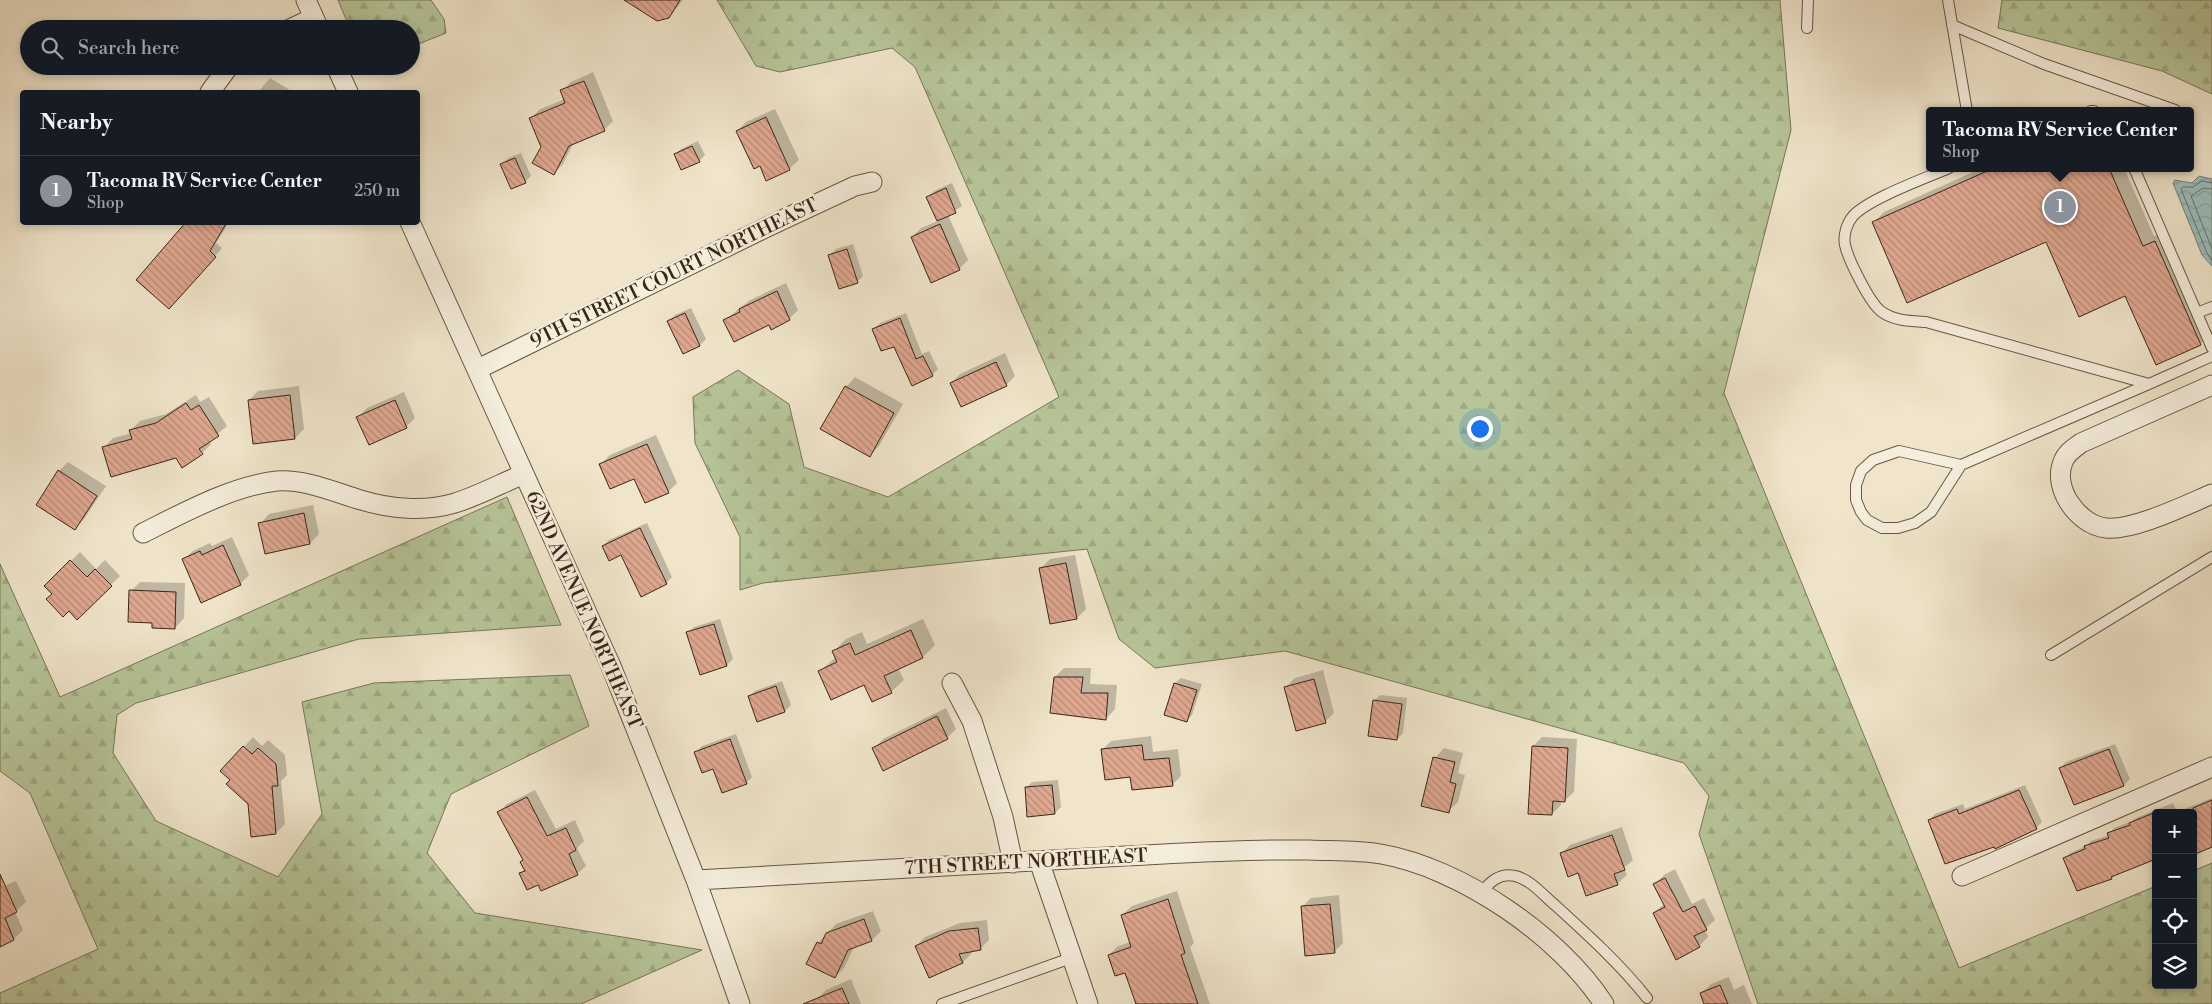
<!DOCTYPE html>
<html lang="en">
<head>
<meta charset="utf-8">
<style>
  :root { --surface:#171b24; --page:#242831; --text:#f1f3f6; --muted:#9ea1a6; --line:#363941; --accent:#8c9099 }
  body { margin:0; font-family:"Libre Bodoni",serif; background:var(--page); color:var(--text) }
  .controls { position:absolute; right:15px; bottom:15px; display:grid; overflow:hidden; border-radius:5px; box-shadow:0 2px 8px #0003 }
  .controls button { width:45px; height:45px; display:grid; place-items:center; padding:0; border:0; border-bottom:1px solid var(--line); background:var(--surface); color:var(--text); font:25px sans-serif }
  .you { position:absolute; left:1479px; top:428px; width:18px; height:18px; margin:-12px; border:4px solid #fff; border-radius:50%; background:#1a73e8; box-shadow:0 0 0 8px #1a73e833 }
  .badge { display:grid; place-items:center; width:32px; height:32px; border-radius:50%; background:var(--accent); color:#fff; font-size:16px; font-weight:700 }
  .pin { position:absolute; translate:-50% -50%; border:2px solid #fff; box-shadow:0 1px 5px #0006 }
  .popup { position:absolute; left:1926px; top:107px; width:268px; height:65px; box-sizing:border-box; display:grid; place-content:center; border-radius:5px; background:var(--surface); filter:drop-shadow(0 1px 4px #0005); font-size:16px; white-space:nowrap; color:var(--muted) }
  .popup b { font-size:19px; color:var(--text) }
  .popup::after { content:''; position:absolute; left:50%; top:100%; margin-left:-10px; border:10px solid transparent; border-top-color:var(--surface) }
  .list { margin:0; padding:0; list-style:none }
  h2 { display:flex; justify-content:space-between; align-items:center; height:65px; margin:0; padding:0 20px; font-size:21px }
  h2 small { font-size:16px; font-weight:400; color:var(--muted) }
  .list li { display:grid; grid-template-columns:32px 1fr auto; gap:15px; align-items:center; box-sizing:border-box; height:70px; padding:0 20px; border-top:1px solid var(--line) }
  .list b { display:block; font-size:19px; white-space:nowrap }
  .list p { margin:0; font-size:16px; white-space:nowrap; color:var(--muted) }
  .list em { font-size:16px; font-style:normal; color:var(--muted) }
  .icon { flex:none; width:28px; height:28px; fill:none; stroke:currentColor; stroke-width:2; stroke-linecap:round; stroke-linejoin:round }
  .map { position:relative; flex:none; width:2212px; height:1004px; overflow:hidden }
  .search { position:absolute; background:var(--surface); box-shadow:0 2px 8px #0003; left:20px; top:20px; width:400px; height:55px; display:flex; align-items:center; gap:12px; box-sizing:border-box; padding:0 18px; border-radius:28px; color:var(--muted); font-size:19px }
  .panel { position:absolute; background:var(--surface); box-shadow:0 2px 8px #0003; left:20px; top:90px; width:400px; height:135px; border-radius:5px }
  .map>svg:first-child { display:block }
  .forest { fill:url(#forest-firs); stroke:#787657 }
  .water { fill:url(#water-waves); stroke:#74817a }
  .shadow { fill:#0003 }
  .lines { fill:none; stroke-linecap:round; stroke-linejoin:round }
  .shore { stroke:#6a7269; stroke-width:1 }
  .building { fill:url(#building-back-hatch); stroke:#3a2615 }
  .service-casing { stroke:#685642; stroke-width:12 }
  .minor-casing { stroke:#685642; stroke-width:21 }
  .service { stroke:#f5eedd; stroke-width:10 }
  .minor { stroke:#f5eedd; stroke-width:19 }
  .labels { text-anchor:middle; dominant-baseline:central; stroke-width:5; stroke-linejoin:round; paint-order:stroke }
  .street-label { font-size:19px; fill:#3a2615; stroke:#f5eedd }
</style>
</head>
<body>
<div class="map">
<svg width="2212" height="1004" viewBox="0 0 2212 1004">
  <defs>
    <pattern id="forest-firs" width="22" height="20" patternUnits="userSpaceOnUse" patternTransform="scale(1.25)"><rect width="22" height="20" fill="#b7c599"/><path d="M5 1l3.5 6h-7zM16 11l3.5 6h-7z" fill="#9ea983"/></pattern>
    <pattern id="water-waves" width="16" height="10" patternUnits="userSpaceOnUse" patternTransform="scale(1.25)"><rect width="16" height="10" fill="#9bbdbd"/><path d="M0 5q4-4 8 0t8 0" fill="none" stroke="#86a2a2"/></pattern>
    <pattern id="building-back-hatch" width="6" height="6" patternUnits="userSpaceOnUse" patternTransform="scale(1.25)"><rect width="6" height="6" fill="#e0a891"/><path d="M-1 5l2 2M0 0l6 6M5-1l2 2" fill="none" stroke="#b78975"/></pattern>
  </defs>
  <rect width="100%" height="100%" fill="#f0e5cb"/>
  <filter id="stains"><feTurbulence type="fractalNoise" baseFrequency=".004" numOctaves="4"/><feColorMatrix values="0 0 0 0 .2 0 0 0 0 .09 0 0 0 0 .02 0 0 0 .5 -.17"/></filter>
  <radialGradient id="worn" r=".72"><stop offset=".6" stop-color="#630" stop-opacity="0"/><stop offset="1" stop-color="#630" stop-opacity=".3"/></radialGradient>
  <path class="forest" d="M338,0H431L444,19L446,33L411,47V29H350Z
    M717,0H1780L1791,130L1724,393L1959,968L2156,886V985H2193V871L2212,863V1004H1758L1699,834L1709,796L1684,763L1285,651L1155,668L1119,639L1087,549L763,583L740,590V537L695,443L693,397L738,370L789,404L804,467L888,497L1059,397L915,67L892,48L780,72L756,66Z
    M2002,0H2212V94L2162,71L1998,28Z
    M507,497L561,625L359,639L136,703L117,715L113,753L156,821L278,877L322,814L302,702L374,683L570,675L589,726L451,794L427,853L475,913L702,950L581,1004H0V993L98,949L30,793L0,771V564L60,697Z"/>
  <path class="water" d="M2199,176L2212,179V266L2202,255L2173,183L2175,180L2192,183Z"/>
  <path class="shadow" d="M635,0H683L669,17Z
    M593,72L613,121L604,130L574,142L563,164L554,173L531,118L540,109L565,99L562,91L571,82Z
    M270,78L293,92H258Z
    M775,109L799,160L789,169L761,164L737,131L746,122Z
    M698,141L705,155L699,161L675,155L681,149Z
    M521,153L531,176L525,182L502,164L508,158Z
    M1982,168H2124L2154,236L2166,231L2211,333L2200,344L2046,240L1873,223L1884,212Z
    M952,183L962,206L948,215L968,260L959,269L912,237L921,228L938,221L928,197L934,191Z
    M188,222H229L216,243L222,248L177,300Z
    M853,244L863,276L857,282L830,255L836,249Z
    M786,283L798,310L789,319L770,324L725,320L750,300Z
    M691,308L706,339L700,345L684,352L669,321L675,315Z
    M906,313L922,354L929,351L938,369L932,375L874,329L880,323Z
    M1005,353L1015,376L1006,385L951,383L960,374Z
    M855,377L903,404L879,446L870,455L846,387Z
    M299,386L304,429L295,438L249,400L258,391Z
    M404,392L415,418L406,427L358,417L367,408Z
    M196,395L200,402L209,397L227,426L209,441L211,444L202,453L177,457L104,448L113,438L132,433L131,430L140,421L166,414Z
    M656,435L677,483L668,492L601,464L610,455Z
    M68,462L106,486L84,519L75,528L59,471Z
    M313,505L319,534L310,543L260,524L269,514Z
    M647,523L672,577L666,583L622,553L603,546L609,540Z
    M232,537L249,575L240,584L183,560L193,551L210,543L212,546Z
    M80,552L96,569L105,560L120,576L77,618L46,586Z
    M1075,555L1086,609L1077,618L1041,568L1050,559Z
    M140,582L185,583L184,618L175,628L154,622L131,591Z
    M720,619L733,659L727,665L688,633L694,627Z
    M923,619L935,645L923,657L898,668L904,680L891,692L819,672L836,657L834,651L846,639L862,632L867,644Z
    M1064,668H1091L1090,684L1117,685L1115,709L1106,719L1055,677Z
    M1323,670L1334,713L1325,722L1286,687L1295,678Z
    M1181,678L1202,684L1192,715L1186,721L1175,683Z
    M782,681L791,705L785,711L758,720L749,697L755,691Z
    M1380,695L1407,698L1403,733L1397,739L1374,701Z
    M946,708L956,729L947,738L874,749L883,739Z
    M736,734L752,777L746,783L714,767L696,752L702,746Z
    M1151,736L1153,752L1178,749L1181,776L1172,785L1102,750L1111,741Z
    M253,737L262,746L268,740L285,755L287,775L281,781L285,824L276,833L231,779L222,771Z
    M1542,737L1577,739L1574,792L1564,801H1561V805L1552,814L1533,746Z
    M2115,744L2130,779L2124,785L2075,803L2060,768L2066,762Z
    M1444,748L1463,753L1458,773L1465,775L1458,802L1448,811L1435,758Z
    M1058,780L1061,807L1055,813L1026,788L1032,782Z
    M2025,785L2042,822L2036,828L1929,820L1935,814L1963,804L1965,809Z
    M535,790L556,829L575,820L584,841L577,848L586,866L577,874L539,883L521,874L525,869L524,860L499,812L507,804Z
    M2212,798V845L2193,813H2156L2112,878L2065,859L2070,853L2086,846L2091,841L2109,835L2114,828L2132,821L2136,818L2173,803L2177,812Z
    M1622,827L1633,860L1624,868L1627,875L1617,884L1579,871L1561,854L1570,845Z
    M1675,869L1692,904L1704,898L1715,920L1705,929L1708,937L1699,946L1654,913L1665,903L1655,884L1664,875Z
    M0,877L4,886L16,881L26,902L15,912L23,930L14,939L0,945Z
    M1177,891L1194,943L1190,947L1210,1004H1137L1126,971L1109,955L1118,946L1131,942L1122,915L1132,906Z
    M1339,895L1343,943L1334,952L1302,907L1311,898Z
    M873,911L881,931L872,940L854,947L844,968L835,977L818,943L836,924Z
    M987,920L989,940L980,949L971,950L972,953L963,962L929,977L916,946L925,937L960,923Z
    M1729,977L1734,990L1744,985L1752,1004H1706L1701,994L1711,984Z
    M851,979L861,1004H819L817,999L826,990Z"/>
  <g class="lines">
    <path class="shore" d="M2212,183L2202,181L2193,187H2183L2181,189L2207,253L2212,261
      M2212,189L2203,188L2191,196L2212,249"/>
  </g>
  <path class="building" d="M624,0H680L669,18L657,21Z
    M584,81L605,131L569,146L554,175L532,163L541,147L529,118L565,103L560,90Z
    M766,117L790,170L766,181L760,166L754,169L736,131Z
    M692,146L700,162L681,170L674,154Z
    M515,158L526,183L511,189L500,164Z
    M1994,168H2109L2143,246L2155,241L2201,345L2156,365L2125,296L2079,317L2046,242L1907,303L1872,222Z
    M946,188L956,213L937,221L926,197Z
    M186,222H227L210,251L216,257L169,309L136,280Z
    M940,224L960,270L931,283L911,237Z
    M847,249L858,283L839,289L828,255Z
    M777,291L790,320L771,330L769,325L734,342L723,320L740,312L739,309Z
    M685,313L700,346L683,354L667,321Z
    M900,318L916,359L923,356L933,376L912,386L894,347L881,351L872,329Z
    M996,362L1007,386L961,407L950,383Z
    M845,386L894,413L870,457L820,429Z
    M290,395L295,439L253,444L248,400Z
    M395,400L407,428L369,445L356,417Z
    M186,403L191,410L199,405L219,436L199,449L203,454L182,468L176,458L111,477L102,447L132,439L129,430L156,423Z
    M647,444L669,493L645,503L634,479L610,489L599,464Z
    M58,470L97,496L75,530L36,505Z
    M304,513L310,544L265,554L258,523Z
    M640,528L667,584L641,597L621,555L609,561L602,546Z
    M223,545L241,585L201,603L182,559L200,551L202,555Z
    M70,560L87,577L95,569L112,586L77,620L69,611L63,617L46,599L52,594L44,586Z
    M1066,563L1077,619L1050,624L1039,568Z
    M129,590L176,592L175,629L152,628V623L128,622Z
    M714,624L727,666L700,675L686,632Z
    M911,630L923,658L884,676L892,693L872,702L864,685L831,700L818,671L837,662L832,651L850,643L855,655Z
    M1054,677H1083L1081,693H1108L1106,720L1050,713Z
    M1314,679L1326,723L1296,731L1284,687Z
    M1174,683L1197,690L1187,722L1164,715Z
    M776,686L785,712L757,722L748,696Z
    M1373,700L1402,704L1397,740L1368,736Z
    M937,716L948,739L883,771L872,748Z
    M730,739L747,784L722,793L713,769L702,773L694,752Z
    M1142,745L1144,760L1169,758L1173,786L1132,790L1130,777L1105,780L1101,749Z
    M243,746L252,754L258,748L276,764L278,786H272L276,834L251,837L248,804L226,784L230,780L220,771Z
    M1532,746L1568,748L1565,802L1553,801L1552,815L1528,814Z
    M2109,749L2124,786L2074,805L2059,768Z
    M1433,757L1455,762L1450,782L1456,784L1449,813L1421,806Z
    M1052,785L1055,814L1027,817L1025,787Z
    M2019,790L2037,829L1995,849L1994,847L1945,864L1928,820L1957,809L1959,814Z
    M527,797L547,836L566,828L576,850L569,854L578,875L541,891L538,885L527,890L519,873L525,871L520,862L523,860L497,812Z
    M2212,800V847L2193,855V808Z
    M2156,812V859L2111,877L2112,879L2077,891L2063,858L2085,849L2084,846L2109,838L2107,833L2130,825L2129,823Z
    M1612,835L1625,870L1614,874L1618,885L1586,896L1578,873L1568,877L1560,853Z
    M0,874L17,912L5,918L14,940L0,947Z
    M1665,878L1683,912L1695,906L1707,930L1694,936L1700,947L1676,960L1653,913L1665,907L1653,884Z
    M1168,899L1185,953L1181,955L1198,1004H1136L1125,973L1115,976L1108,955L1131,947L1121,915Z
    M1330,904L1335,953L1305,956L1301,906Z
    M864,919L872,941L848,950L835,978L806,964L817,942L821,944L826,933Z
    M978,928L981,950L959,954L963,963L929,978L915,946L949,931Z
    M1720,985L1728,1004H1704L1700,993Z
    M842,988L849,1004H803Z"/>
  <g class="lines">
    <defs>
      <path id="service" d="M1948,0L1967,111
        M1952,25L2044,64L2175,110
        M1807,28L1808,0
        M2091,111H2094
        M1949,168C1926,178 1868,199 1853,216C1847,223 1843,235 1845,245C1848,259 1870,304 1882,312C1895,321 1910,321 1926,322L2149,384L2212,356
        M2134,168L2212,348
        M2197,313L2212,307
        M1961,465L1931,512L1915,523L1898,528H1882L1867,520L1861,512L1856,500V485L1861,471L1873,460L1899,451L1961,465L2149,384
        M2051,655L2212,557
        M1480,894C1489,883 1499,872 1515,876C1530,879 1544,896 1555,905C1588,935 1620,964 1647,998
        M942,1004L1071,958"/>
      <path id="minor" d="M306,0L319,29
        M290,29L313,18
        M336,66L348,92
        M210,92L229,66
        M410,222L611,666L696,880L740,1004
        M478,369L767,227L855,186L872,182
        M2212,385L2081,443C2073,449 2066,453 2063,462C2052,488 2078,525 2106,528C2133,531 2186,505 2212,494
        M143,533C183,513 232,486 277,481C305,479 334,492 361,500C390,509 425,512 455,503C478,496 502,483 524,474
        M952,683L972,721L1003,817L1013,863
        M1039,861L1088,1004
        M1962,876L2212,767
        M696,880C839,872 982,864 1125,856C1186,853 1247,849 1309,850C1333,851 1357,850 1381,854C1461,868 1560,936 1604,1004"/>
    </defs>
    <use href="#service" class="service-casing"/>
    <use href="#minor" class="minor-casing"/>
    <use href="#service" class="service"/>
    <use href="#minor" class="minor"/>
  </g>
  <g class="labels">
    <g class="street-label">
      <text transform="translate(674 273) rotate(-26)">9TH STREET COURT NORTHEAST</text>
      <text transform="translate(584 610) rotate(66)">62ND AVENUE NORTHEAST</text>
      <text transform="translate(1026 862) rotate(-3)">7TH STREET NORTHEAST</text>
    </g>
  </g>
  <rect width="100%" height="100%" filter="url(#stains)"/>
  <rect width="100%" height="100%" fill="url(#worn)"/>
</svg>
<div class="controls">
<button>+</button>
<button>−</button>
<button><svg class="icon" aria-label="locate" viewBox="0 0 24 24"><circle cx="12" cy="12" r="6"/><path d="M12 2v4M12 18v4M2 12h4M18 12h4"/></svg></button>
<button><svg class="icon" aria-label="layers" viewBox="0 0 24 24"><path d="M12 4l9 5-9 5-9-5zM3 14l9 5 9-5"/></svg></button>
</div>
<div class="you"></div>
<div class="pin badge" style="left:2060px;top:207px">1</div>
<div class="popup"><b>Tacoma RV Service Center</b>Shop</div>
<div class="search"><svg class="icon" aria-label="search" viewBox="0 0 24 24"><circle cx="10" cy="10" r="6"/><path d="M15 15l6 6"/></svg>Search here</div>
<section class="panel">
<h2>Nearby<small></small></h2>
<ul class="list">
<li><span class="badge">1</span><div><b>Tacoma RV Service Center</b><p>Shop</p></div><em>250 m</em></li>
</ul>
</section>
</div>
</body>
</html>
